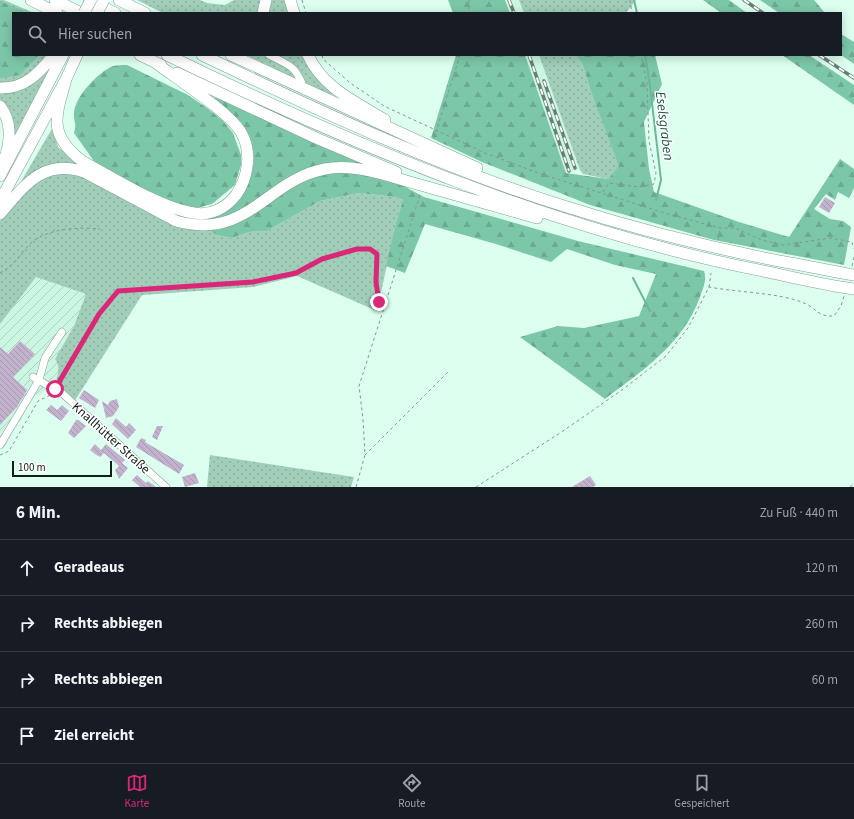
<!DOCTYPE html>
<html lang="de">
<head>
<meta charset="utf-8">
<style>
  :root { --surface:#171b24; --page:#20242c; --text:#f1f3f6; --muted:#9ea1a6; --line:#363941; --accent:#db2777 }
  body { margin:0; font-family:"Source Sans 3",sans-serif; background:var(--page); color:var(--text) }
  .scale { position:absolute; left:12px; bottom:10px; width:100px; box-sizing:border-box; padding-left:4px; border:2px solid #111e18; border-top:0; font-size:11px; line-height:14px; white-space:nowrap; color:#111e18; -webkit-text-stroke:3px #fff; paint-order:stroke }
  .stop { position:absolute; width:12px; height:12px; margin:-9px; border:3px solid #db2777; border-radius:50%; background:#fff }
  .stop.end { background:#db2777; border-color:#fff; box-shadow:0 1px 4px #0008 }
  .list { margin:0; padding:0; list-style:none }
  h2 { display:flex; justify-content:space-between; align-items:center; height:52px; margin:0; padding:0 16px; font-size:17px }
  h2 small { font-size:13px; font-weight:400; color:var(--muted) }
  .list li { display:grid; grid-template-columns:26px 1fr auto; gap:12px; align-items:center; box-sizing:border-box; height:56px; padding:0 16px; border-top:1px solid var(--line) }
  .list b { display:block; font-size:15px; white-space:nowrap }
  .list em { font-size:13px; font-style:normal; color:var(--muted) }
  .icon { flex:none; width:22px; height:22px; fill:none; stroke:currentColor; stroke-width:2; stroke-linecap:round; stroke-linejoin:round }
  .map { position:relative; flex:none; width:854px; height:487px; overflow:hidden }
  .search { position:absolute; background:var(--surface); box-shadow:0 2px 10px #0003; left:12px; right:12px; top:12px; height:44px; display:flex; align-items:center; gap:10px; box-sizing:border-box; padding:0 14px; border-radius:0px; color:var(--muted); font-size:15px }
  .sheet { height:276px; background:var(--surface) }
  nav { display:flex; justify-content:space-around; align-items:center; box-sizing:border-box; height:56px; border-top:1px solid var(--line); background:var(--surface); font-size:11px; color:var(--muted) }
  nav a { display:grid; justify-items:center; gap:2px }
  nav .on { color:var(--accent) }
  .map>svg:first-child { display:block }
  .built { fill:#cbf6e2 }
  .industrial { fill:url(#industrial-furrows) }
  .grass { fill:url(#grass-dots) }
  .forest { fill:url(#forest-firs) }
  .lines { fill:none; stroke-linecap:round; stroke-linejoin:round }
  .stream { stroke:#6db799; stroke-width:2 }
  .building { fill:url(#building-back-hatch) }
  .minor-casing { stroke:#80a092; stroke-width:8 }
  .highway-casing { stroke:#80a092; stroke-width:12 }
  .path { stroke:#7f988d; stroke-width:1; stroke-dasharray:3 3; stroke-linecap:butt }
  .minor { stroke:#fff; stroke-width:7 }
  .highway { stroke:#fff; stroke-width:11 }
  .rail-casing { stroke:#687f75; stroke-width:3.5 }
  .rail { stroke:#fff; stroke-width:2; stroke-dasharray:6; stroke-linecap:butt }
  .highway-bridge-casing { stroke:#80a092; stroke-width:12; stroke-linecap:butt }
  .highway-bridge { stroke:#fff; stroke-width:11 }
  .route { stroke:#db2777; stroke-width:5 }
  .labels { text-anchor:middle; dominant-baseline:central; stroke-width:3; stroke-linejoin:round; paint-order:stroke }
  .street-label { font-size:13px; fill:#111e18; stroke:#fff }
  .water-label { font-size:14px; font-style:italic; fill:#16513d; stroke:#fff }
</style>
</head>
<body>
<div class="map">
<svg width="854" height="487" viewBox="0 0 854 487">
  <defs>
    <pattern id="industrial-furrows" width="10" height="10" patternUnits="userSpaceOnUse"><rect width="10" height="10" fill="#cbf6e2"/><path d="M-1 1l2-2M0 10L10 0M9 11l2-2" fill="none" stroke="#add2c1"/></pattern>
    <pattern id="grass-dots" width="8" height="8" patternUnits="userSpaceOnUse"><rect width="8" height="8" fill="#a0ceb9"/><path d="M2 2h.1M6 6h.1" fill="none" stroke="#89b09e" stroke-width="1.8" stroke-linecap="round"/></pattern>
    <pattern id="forest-firs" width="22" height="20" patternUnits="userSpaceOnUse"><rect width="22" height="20" fill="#7dc7a9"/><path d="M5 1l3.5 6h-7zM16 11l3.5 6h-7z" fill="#6baa91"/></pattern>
    <pattern id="building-back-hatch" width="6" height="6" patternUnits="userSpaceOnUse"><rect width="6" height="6" fill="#c2b2cd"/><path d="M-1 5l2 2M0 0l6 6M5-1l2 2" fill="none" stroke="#a699af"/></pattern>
  </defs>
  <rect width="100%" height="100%" fill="#dcffef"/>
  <path class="built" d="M505,0H519L524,13H510Z
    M525,55H539L580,170L566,173Z"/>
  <path class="industrial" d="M36,277L86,294L74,326L55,359L58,362L59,376L54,385L40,395L36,394L4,448H0V324Z"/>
  <path class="grass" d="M0,0H4L34,13H13V55H51L32,76L0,85Z
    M137,0H200L207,3L225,5L234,0H261L258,13H163Z
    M269,0H286L291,13H267Z
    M519,0H636L626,13H524Z
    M246,55H303L335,94L329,95Z
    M539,55H575L582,63L591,92L620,166L608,179L583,174L580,170Z
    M48,71L15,144L0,101V93Z
    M53,127L58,147L78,164C47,163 43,167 19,185Z
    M73,171L177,226L191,229L210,230L216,235L232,238L249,232L267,231L320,201L359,193L396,197L403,200L397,219L377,311L297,276L253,287L142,295L74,402L54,385C58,378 61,366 55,359L74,326L86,294L36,277L0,324V221L9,208L46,174Z
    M210,455L354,477L351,487H207Z"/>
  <path class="forest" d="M448,0H505L510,13H453Z
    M703,0H729L747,13H721Z
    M760,0H814L825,13H779Z
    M0,1L29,13H13V55H39L20,75L2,78H0Z
    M841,34L854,42V64L841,55Z
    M456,55H525L566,173L608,179L619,166L591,92L582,63L575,55H655L662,84L644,122L649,169L654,192L739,222L789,237L840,159L854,169V188L849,198L838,192L835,200L826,194L814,209L830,219L843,221L851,227L844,265L714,240L590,205L482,162L431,138Z
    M782,55H809L854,85V105Z
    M127,65L188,95L207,108L223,121L233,133L241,155V165L235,185L212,204L197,208L168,203L96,164L74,133C77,122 74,124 74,115C73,99 96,75 109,68C113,65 121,65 127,65Z
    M215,97L359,162L424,197L578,241L704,271C707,281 703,288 700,297C683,344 643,370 605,399L520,337L558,326L584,328L639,316L656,274L615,265L567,249L551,262L496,244L425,224L405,273L386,266L397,219L403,200L396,197L359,193L320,201L267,231L249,232L232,238L216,235L210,230L221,229L219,221L188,220L164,209C175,213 190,221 202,219C237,214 262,175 251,141C245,124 228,112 215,100Z"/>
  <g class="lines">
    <path class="stream" d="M634,0L637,13
      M645,55L650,86L661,180L656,200
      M633,278L650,311"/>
  </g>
  <path class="building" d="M825,197L835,203L829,213L819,207Z
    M20,341L35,354L13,377L27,390L17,407L0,425V347L8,354Z
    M84,390L99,400L95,408L79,398Z
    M117,399L119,407L113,416L106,418L102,401L108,405L110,401Z
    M51,405L57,410L62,405L69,411L61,421L46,410Z
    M116,418L126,427L129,423L136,430L128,439L112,424Z
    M76,420H78L86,426L74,438L68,433Z
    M157,426H163L157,440L152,437Z
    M141,438L146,440L145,442L184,465L179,474L136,447Z
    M95,444L101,450L106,444L125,460L122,463L128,468L119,479L115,470L122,463L119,466L104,453L100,457L95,454L90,450Z
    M195,473L199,483L185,487L182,477Z
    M137,475L146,483L148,481L156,487H140L132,480Z
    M590,476L596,485L593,487H572Z"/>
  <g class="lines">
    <defs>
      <path id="minor" d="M269,55C290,66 295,65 304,88
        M33,377L63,394L166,487
        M0,445L39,380L45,358L62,332"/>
      <path id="highway" d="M31,0L57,13
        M55,0L81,13
        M89,0L115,13
        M119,0L145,13
        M290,0L294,13
        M263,13L266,0
        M140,55L161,65
        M167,55C359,148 558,231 768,272C796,278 825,285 854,289
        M202,55C321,112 441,168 567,207C636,229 708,247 779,261C804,265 829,271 854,275
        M231,55L477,168
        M308,55C323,88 356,102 385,120
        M177,73L316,138L396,172
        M66,79C56,116 47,134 82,161C112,177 162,209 194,213C211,216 226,208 236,195C248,178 252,153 242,134C231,113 177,79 156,63
        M0,88C25,89 39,73 54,55
        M0,106C12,121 11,143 4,160
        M0,176L63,55
        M0,201L66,79L77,55
        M0,214C24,186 43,158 84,172L176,221C248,241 266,180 325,169C355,163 388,176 417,184C457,195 497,207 537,218"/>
    </defs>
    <use href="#minor" class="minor-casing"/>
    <use href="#highway" class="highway-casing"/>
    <path class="path" d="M302,0L306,13
      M469,0V13
      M630,0L632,13
      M322,55L323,59L349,82L384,106L485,153L541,174L668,214L720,228H735L762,240L783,245L831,238L852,242L854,249
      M434,138L460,55
      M603,192L609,183L639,187L654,184L656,173L649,141L647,84L641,55
      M718,240L720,229
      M852,266L854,257
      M0,273C18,263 18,255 31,243C48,228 79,227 100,229
      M709,287L711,273
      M59,384L99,314L118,291L253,282L296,273L322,259L357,249H370L377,254C380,273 372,292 383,309
      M0,455L9,451L38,401L51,395
      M365,455L448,372
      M356,487L365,455L363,419L359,386L420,195
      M476,487L560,433L622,390L666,356L688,328L709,287C735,292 781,293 804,303C818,309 817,317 834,316L841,306L844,296
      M850,487L854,484"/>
    <use href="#minor" class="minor"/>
    <use href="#highway" class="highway"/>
    <defs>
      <path id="rail" d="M509,0L514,13
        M744,0L763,13
        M529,55L569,171
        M819,55L854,78
        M544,81L575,168"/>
    </defs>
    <use href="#rail" class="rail-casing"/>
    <use href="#rail" class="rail"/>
    <defs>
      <path id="highway-bridge" d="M84,13L91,0
        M97,13L104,0"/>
    </defs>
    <use href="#highway-bridge" class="highway-bridge-casing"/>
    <use href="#highway-bridge" class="highway-bridge"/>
  </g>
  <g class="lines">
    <path class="route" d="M55,389L99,314L118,291L253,282L296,273L322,259L357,249H370L377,254L376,282L379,302"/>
  </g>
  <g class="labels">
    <g class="street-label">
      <text transform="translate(111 438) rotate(42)">Knallhütter Straße</text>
    </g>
    <g class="water-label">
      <text transform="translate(664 126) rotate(83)">Eselsgraben</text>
    </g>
  </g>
</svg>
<div class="scale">100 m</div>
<div class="stop" style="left:55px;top:389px"></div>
<div class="stop end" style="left:379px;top:302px"></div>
<div class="search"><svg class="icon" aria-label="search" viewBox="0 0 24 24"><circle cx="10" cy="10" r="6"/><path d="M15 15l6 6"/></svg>Hier suchen</div>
</div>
<section class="sheet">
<h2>6 Min.<small>Zu Fuß · 440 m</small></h2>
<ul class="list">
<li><svg class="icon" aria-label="ahead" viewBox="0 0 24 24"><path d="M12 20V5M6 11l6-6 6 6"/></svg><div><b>Geradeaus</b></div><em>120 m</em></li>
<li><svg class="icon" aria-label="right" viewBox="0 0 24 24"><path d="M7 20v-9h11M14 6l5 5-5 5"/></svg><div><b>Rechts abbiegen</b></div><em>260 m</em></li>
<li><svg class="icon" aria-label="right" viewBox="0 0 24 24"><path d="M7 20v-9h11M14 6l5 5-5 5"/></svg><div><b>Rechts abbiegen</b></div><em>60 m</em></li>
<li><svg class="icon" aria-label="arrive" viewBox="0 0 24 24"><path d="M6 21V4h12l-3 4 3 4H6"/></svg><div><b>Ziel erreicht</b></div></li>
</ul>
</section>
<nav>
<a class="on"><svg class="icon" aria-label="map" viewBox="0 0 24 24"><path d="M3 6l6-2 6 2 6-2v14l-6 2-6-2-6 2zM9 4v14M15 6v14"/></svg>Karte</a>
<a><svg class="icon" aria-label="directions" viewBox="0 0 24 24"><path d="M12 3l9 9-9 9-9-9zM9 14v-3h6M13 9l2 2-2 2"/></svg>Route</a>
<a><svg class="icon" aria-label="saved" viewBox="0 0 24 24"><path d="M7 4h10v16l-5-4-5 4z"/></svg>Gespeichert</a>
</nav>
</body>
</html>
